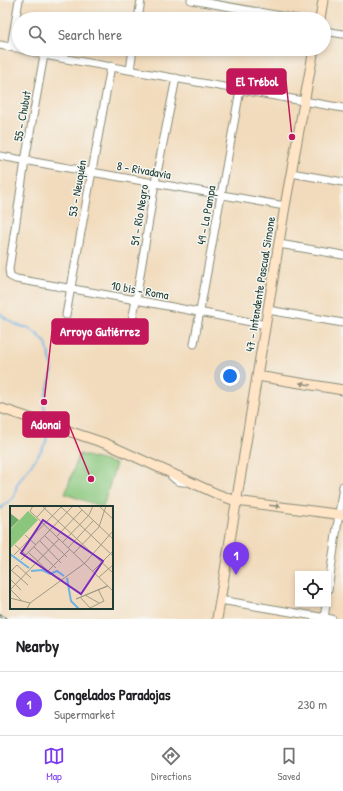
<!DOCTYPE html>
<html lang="en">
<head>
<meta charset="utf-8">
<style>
  :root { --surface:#fff; --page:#f2f2f2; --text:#202124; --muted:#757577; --line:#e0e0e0; --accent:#7c3aed }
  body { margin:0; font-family:"Patrick Hand",sans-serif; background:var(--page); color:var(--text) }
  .controls { position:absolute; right:12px; bottom:12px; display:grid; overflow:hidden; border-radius:0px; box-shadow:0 2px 6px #0003 }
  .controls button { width:36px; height:36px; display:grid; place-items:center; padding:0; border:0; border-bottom:1px solid var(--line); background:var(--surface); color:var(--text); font:20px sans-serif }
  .you { position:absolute; left:230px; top:376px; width:14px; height:14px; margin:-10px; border:3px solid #fff; border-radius:50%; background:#1a73e8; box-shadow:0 0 0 6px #1a73e833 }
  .badge { display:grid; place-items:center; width:26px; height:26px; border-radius:50%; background:var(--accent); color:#fff; font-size:13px; font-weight:700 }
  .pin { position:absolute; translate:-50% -33px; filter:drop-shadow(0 1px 2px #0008) }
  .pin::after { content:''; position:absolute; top:21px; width:14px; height:12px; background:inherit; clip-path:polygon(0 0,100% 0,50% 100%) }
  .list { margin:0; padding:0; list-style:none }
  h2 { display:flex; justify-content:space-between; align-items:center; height:52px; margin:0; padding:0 16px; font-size:17px }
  h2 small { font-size:13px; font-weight:400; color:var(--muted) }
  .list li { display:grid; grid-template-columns:26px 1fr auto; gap:12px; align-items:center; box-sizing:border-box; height:64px; padding:0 16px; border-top:1px solid var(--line) }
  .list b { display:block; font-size:15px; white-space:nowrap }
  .list p { margin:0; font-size:13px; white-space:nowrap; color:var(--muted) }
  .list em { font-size:13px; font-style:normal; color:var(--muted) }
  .icon { flex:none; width:22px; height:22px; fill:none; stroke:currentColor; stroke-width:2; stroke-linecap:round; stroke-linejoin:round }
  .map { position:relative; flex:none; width:343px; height:619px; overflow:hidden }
  .search { position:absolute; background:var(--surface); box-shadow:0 2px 6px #0003; left:12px; right:12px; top:12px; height:44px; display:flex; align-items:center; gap:10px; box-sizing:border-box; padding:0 14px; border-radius:22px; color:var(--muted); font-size:15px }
  .sheet { height:116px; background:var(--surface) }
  nav { display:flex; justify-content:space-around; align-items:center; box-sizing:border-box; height:56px; border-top:1px solid var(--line); background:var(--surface); font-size:11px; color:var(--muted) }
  nav a { display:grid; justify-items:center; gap:2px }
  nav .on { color:var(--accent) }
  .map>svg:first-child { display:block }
  .green { fill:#8ac77d; stroke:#548258 }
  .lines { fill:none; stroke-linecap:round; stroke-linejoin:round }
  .stream { stroke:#6eb4e5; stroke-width:2 }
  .lane-casing { stroke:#888c78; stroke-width:5.5 }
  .street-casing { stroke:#888c78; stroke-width:9 }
  .secondary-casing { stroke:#888c78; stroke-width:11 }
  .lane { stroke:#fff; stroke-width:3.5 }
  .street { stroke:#fff; stroke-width:7 }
  .secondary { stroke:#ffe4c6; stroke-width:9 }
  .rail-casing { stroke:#1f3d34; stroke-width:3.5 }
  .rail { stroke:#f6f6f2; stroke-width:2; stroke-dasharray:6; stroke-linecap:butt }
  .oneway { fill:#8f907d }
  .labels { text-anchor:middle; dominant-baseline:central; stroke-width:3; stroke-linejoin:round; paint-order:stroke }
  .street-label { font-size:12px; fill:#1f3d34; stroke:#f6f6f2 }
  .inset-river { fill:none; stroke:#6eb4e5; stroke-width:2 }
  .inset-road { fill:none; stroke:#9e9c86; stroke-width:1 }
  .view { fill:#7b2cbf; fill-opacity:0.15; stroke:#7b2cbf; stroke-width:2 }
  .inset-edge { fill:none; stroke:#1f3d34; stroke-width:2 }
  .leader { fill:none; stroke:#c2185b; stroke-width:1.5 }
  .callout-dot { fill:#c2185b; stroke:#f6f6f2; stroke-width:1.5 }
  .callout { fill:#c2185b; stroke:#c2185b; stroke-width:1.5 }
  .callout-label { font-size:13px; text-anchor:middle; font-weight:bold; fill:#fff }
</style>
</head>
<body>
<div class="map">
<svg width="343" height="619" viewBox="0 0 343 619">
  <rect width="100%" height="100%" fill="#f6f6f2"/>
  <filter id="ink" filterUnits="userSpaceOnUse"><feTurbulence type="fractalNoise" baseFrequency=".025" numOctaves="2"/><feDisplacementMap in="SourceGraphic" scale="8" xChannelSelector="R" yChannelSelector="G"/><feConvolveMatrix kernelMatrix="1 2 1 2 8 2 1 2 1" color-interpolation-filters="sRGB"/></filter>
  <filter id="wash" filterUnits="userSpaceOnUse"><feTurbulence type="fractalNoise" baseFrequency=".012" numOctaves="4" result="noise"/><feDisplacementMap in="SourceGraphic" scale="16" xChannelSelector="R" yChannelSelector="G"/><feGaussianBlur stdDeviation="0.9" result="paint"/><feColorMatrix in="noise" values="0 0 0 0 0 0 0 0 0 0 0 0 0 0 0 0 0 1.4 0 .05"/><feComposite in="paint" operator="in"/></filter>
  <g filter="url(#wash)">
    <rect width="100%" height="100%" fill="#f2dbbc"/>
    <path class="green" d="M79,454L116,464L103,507L65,494Z"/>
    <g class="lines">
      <path class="stream" d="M0,313L5,318L17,325L29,328L37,334L46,343L53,369L44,402L45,415L49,421
        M0,509L14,497L17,484L41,451L46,442L48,428"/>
    </g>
  </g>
  <g filter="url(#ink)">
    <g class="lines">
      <defs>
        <path id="lane" d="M171,474L170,477C175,482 178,484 185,484L187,482"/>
        <path id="street" d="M191,0L298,19
          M138,19L141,0
          M324,31L343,34
          M0,45L15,48
          M11,47L19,0
          M20,49L44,55L343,108
          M44,55L25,161L9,269L10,276L16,279L136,300L266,325
          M130,70L133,49
          M0,156L285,206
          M291,173L343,182
          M279,244L343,255
          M268,310L343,323
          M66,315L111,66
          M130,331L136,300L155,183L176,78
          M194,344L240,90
          M328,590L343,486
          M220,600L332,619
          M324,619L326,604"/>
        <path id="secondary" d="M320,19L323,0
          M257,376L343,390
          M0,408L107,444L217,494L236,501L343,515
          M217,619L285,206L314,49"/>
      </defs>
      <use href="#lane" class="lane-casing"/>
      <use href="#street" class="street-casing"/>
      <use href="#secondary" class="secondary-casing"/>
      <use href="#lane" class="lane"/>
      <use href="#street" class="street"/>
      <use href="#secondary" class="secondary"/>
      <defs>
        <path id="rail" d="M0,615L5,619"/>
      </defs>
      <use href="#rail" class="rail-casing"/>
      <use href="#rail" class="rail"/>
    </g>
    <defs><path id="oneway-solid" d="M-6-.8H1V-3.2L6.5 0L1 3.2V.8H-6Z"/></defs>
    <g class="oneway">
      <use href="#oneway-solid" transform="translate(305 384) rotate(-170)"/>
      <use href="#oneway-solid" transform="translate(275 506) rotate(7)"/>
    </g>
  </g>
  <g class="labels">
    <g class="street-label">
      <text transform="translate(22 116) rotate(-80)">55 - Chubut</text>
      <text transform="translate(144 170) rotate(10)">8 - Rivadavia</text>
      <text transform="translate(77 188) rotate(-80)">53 - Neuquén</text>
      <text transform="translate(139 215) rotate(-81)">51 - Río Negro</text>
      <text transform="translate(206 215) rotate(-80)">49 - La Pampa</text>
      <text transform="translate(260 284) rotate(-81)">47 - Intendente Pascual Simone</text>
      <text transform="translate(140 290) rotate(10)">10 bis - Roma</text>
    </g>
  </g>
  <g transform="translate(10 506)">
    <rect width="103" height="103" fill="#f2dbbc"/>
    <path d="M18,5L28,14L0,43V24Z" fill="#8ac77d"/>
    <path d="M0,7L9,14L0,23Z" fill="#6fac6c"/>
    <path class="inset-river" d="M0,48L19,62M21,65L32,64L40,68L47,65L54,70M57,72L61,95L69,103"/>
    <path class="inset-road" d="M23,0L20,5L103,85M32,0L103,67M50,0L103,50M68,0L103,33M89,0L103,13M27,11L37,0M15,29L26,39M35,30L57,51M47,30L72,4M30,35L51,57M53,36L79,9L83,0M5,39L16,49M24,41L46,62M58,42L83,15M19,47L38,65L60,43M64,47L89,21L96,0M4,49L52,0M11,54L63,0M0,63L18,79M83,65L103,45M0,66L7,59L21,72M89,71L103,59M0,73L11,84M97,80L66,93L98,80M0,83L12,95M0,84L49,33M75,89L89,97M70,91L81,103M0,92L20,97M80,102L94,95L88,83M17,103L20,97L75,57L103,25"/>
    <path class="view" d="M33,14L93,55L71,88L11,47Z"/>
    <rect width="103" height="103" class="inset-edge"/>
  </g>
  <path class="leader" d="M292 137L286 81M44 402L52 331M91 479L69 425"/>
  <g class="callout-dot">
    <circle cx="292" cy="137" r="4"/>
    <circle cx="44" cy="402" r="4"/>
    <circle cx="91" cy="479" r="4"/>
  </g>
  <g class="callout">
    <rect x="227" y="69" width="59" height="25" rx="4"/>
    <rect x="52" y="319" width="96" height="25" rx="4"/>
    <rect x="23" y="412" width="46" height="25" rx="4"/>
  </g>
  <g class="callout-label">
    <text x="257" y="86">El Trébol</text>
    <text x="100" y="336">Arroyo Gutiérrez</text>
    <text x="46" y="429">Adonai</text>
  </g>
</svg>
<div class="controls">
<button><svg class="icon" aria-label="locate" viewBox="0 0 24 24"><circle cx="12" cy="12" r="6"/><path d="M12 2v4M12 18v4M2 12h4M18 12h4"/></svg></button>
</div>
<div class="you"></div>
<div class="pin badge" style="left:236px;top:575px">1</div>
<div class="search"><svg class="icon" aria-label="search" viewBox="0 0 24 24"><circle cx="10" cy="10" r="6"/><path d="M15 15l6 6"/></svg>Search here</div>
</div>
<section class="sheet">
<h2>Nearby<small></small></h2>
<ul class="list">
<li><span class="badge">1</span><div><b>Congelados Paradojas</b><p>Supermarket</p></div><em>230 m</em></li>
</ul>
</section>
<nav>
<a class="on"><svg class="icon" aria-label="map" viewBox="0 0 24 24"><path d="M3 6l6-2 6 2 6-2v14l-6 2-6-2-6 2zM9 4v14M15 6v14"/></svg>Map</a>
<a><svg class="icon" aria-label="directions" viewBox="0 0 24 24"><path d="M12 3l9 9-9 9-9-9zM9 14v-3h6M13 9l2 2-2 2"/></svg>Directions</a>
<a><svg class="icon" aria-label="saved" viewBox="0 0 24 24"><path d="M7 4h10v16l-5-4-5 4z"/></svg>Saved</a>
</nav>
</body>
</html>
